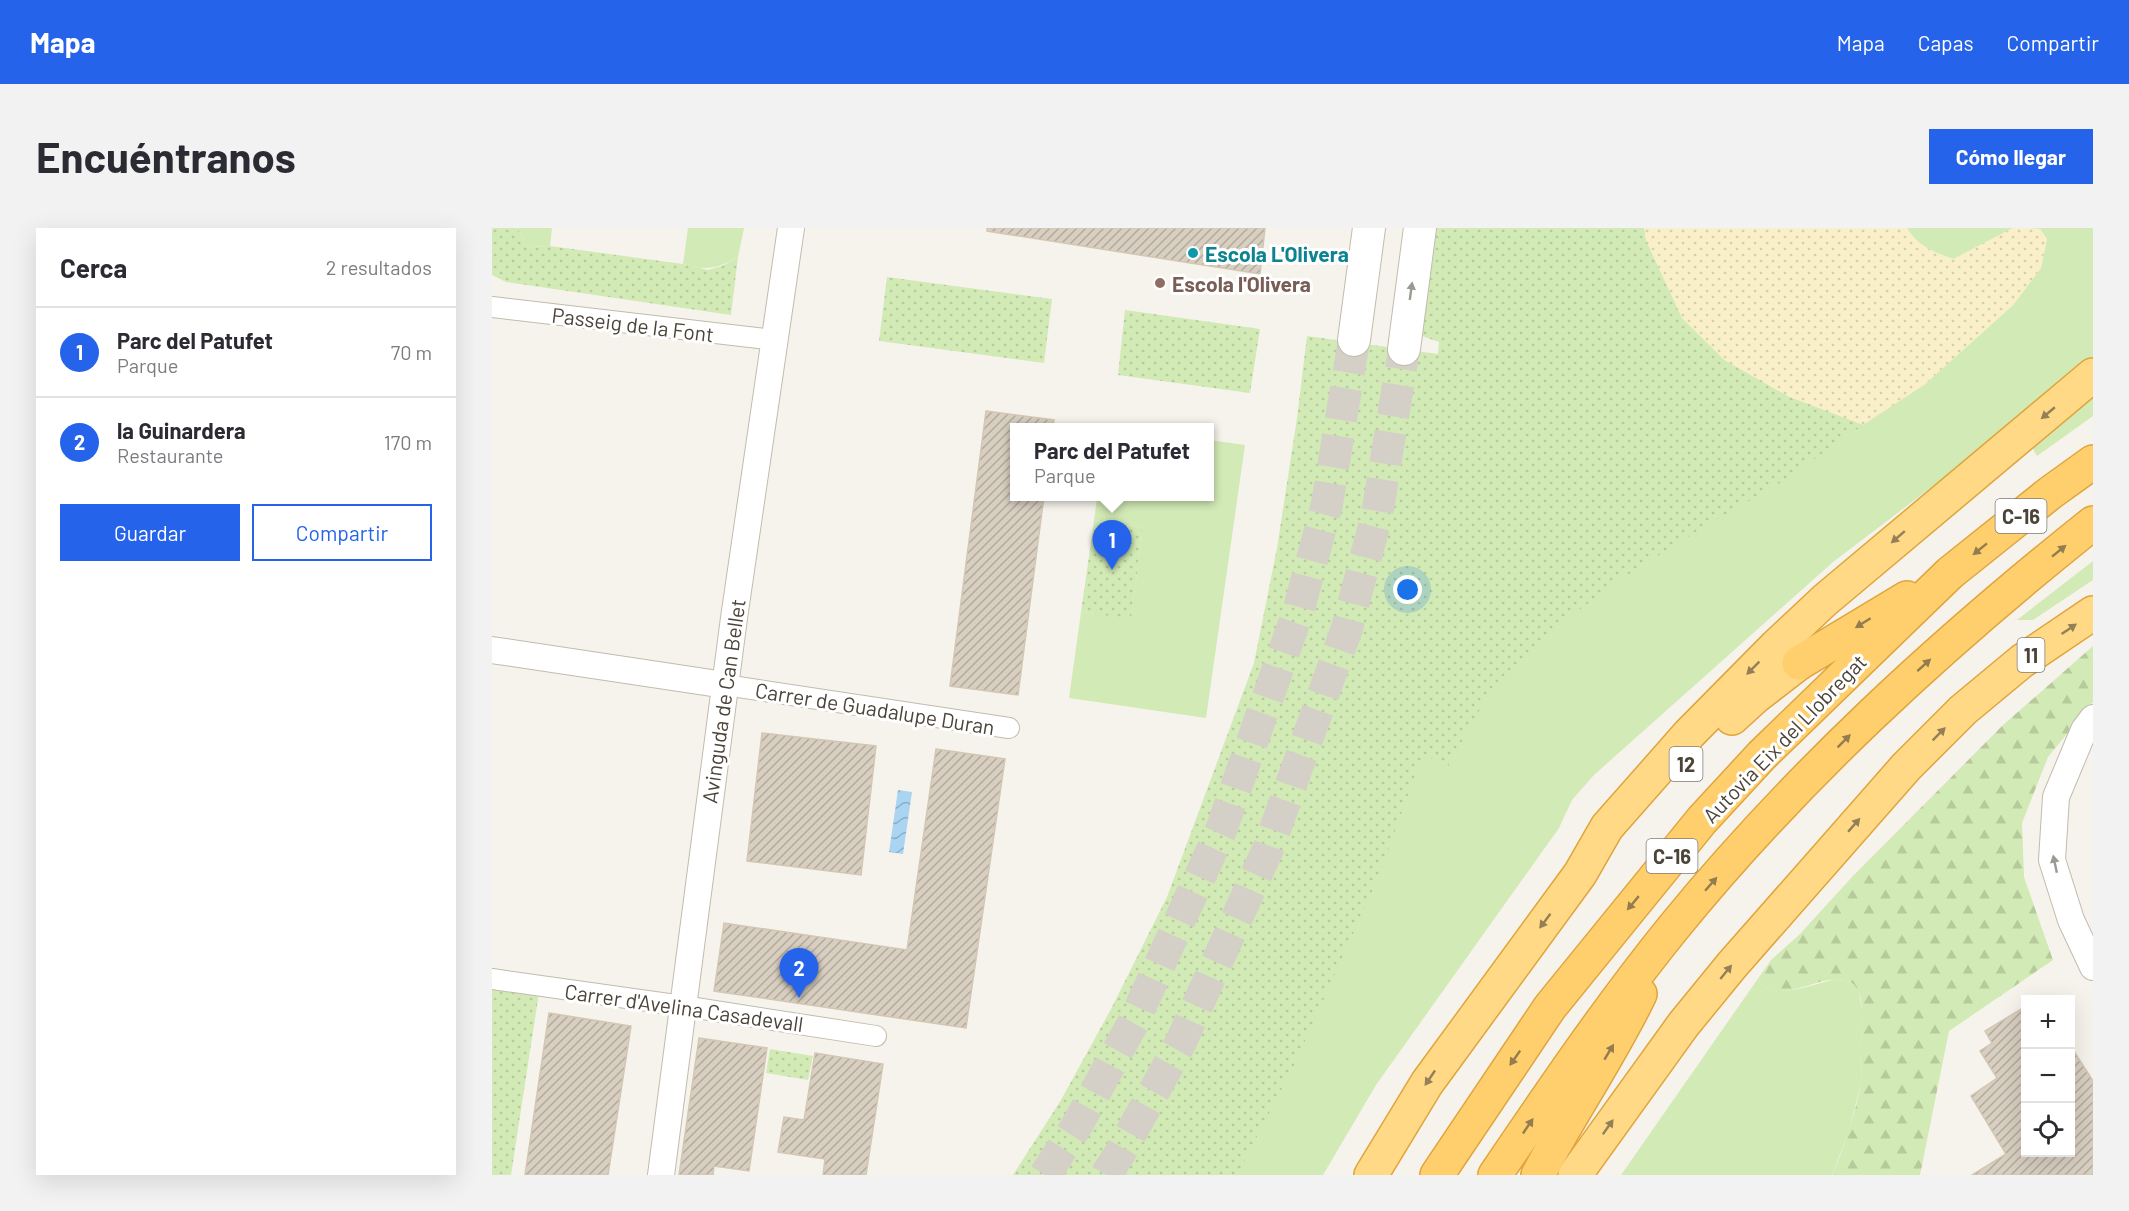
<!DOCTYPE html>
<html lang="es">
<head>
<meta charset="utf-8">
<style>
  :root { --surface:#fff; --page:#f2f2f3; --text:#2b2b33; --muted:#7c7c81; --line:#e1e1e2; --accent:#2563eb }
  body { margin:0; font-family:Barlow,sans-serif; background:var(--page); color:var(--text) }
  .controls { position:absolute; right:18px; bottom:18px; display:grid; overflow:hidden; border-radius:0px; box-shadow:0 6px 24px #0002 }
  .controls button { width:54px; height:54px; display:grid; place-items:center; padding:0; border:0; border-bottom:2px solid var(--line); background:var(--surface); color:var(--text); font:30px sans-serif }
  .you { position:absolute; left:916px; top:362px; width:21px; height:21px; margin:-15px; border:4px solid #fff; border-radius:50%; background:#1a73e8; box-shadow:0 0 0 9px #1a73e833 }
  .badge { display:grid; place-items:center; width:39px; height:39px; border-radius:50%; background:var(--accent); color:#fff; font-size:20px; font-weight:700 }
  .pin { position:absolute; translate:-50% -50px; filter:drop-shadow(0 2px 3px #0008) }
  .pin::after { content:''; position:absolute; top:32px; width:21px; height:18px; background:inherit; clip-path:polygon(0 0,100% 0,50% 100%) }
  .popup { position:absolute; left:518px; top:195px; width:204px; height:78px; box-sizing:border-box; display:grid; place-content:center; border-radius:0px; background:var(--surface); filter:drop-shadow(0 2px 4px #0005); font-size:20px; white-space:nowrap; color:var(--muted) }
  .popup b { font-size:22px; color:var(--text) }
  .popup::after { content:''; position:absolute; left:50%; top:100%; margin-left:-12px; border:12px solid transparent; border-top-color:var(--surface) }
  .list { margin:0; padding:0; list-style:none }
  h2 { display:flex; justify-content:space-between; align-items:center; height:78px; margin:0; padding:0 24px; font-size:26px }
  h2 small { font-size:20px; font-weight:400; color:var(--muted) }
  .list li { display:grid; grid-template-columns:39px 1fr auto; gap:18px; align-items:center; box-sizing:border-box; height:90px; padding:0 24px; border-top:2px solid var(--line) }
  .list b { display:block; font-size:22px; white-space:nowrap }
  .list p { margin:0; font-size:20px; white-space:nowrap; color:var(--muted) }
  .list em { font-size:20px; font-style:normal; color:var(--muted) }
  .actions { display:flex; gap:12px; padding:18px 24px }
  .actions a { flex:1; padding:14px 0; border:2px solid var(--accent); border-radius:0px; text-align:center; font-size:21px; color:var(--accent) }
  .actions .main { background:var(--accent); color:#fff }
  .icon { flex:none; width:33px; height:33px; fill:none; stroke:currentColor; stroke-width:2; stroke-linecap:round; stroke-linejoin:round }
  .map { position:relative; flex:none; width:1601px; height:947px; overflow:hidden; border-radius:0px }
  header { display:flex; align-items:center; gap:36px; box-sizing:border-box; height:84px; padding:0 30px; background:var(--accent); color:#fff }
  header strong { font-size:28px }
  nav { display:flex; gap:33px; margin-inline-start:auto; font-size:21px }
  .intro { display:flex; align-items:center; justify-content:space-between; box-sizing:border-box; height:144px; padding:0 36px }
  h1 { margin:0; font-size:42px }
  .button { padding:15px 27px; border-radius:0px; background:var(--accent); color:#fff; font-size:21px; font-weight:700 }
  main { display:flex; gap:36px; padding:0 36px }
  aside { flex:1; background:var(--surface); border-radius:0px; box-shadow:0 6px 24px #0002 }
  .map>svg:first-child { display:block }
  .grass { fill:#d2eab5 }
  .forest { fill:url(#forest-firs) }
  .sand { fill:url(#sand-dots) }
  .park { fill:url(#park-dots) }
  .water { fill:url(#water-waves) }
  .building { fill:url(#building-hatch); stroke:#d3c7b4; stroke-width:1.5 }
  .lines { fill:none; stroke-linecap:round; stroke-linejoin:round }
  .tertiary-tunnel { stroke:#d4d0c8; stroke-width:32; stroke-dasharray:32 16; stroke-linecap:butt }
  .pedestrian-casing { stroke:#c2bbae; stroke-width:22 }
  .minor-casing { stroke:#c2bbae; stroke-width:28 }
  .tertiary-casing { stroke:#c2bbae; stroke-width:34 }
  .trunk-casing { stroke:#e0a43c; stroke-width:36 }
  .motorway-casing { stroke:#e0a43c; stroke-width:36 }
  .pedestrian { stroke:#fff; stroke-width:20 }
  .minor { stroke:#fff; stroke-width:26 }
  .tertiary { stroke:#fff; stroke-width:32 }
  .trunk { stroke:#ffd985; stroke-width:33 }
  .motorway { stroke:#ffcf6e; stroke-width:33 }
  .oneway { fill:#9c9892 }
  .oneway2 { fill:#938057 }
  .oneway3 { fill:#937c4e }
  .culture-dot { fill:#0f9aa8; stroke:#fff; stroke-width:2 }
  .education-dot { fill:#8d6e63; stroke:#fff; stroke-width:2 }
  .labels { text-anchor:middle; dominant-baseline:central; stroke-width:6; stroke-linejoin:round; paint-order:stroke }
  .shield { fill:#fff; stroke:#817c74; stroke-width:1.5 }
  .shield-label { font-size:20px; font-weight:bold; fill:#4b4439 }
  .culture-label { font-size:21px; font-weight:bold; fill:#0d838f; stroke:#fff; text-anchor:start }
  .education-label { font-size:21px; font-weight:bold; fill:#785e54; stroke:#fff; text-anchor:start }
  .street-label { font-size:21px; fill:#4b4439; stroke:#fff }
</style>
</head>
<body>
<header>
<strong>Mapa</strong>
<nav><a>Mapa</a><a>Capas</a><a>Compartir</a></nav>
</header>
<div class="intro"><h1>Encuéntranos</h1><a class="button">Cómo llegar</a></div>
<main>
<aside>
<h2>Cerca<small>2 resultados</small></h2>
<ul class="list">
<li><span class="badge">1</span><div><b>Parc del Patufet</b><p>Parque</p></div><em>70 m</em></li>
<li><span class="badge">2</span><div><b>la Guinardera</b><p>Restaurante</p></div><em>170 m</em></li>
</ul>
<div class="actions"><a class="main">Guardar</a><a>Compartir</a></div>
</aside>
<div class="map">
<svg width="1601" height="947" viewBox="0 0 1601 947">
  <defs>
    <pattern id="forest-firs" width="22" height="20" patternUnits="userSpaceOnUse" patternTransform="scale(1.5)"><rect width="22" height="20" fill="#d2eab5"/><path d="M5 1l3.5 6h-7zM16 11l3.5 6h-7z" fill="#b6ca9c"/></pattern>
    <pattern id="sand-dots" width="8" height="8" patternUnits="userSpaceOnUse" patternTransform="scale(1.5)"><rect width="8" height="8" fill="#f9efc9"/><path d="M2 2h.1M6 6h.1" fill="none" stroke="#d7cead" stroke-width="1.8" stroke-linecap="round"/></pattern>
    <pattern id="park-dots" width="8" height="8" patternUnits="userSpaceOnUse" patternTransform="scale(1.5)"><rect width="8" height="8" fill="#d2eab5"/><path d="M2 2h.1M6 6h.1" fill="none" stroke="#b6ca9c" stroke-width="1.8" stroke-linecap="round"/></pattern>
    <pattern id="water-waves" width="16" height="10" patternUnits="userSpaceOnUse" patternTransform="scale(1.5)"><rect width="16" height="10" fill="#a9d4f2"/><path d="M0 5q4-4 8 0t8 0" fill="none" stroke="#8caec5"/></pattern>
    <pattern id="building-hatch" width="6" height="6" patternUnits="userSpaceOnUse" patternTransform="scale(1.5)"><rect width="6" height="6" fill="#d8cfc1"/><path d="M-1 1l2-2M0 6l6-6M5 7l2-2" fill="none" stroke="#b1aa9e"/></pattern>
  </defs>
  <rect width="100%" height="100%" fill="#f6f3ec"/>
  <path class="grass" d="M25,0H60L58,18L36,19Z
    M196,0H252L246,29C224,41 215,43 191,36Z
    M1152,0L1154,13L1432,157L1521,77L1549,40L1555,11L1548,1L1535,0H1601V132L1566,166L1445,255L1341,334L1102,547L1080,572L1067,600L884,857L831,947H679Z
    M1415,0H1521L1462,31C1443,25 1424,17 1415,0Z
    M1601,169V188L1545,228L1541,221Z
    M718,212L753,217L714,490L577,470L589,384L639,390L651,299L602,293L605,269L718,268Z
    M1601,333V352L1541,392H1525Z
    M1343,751L1355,752L1366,760L1371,786L1368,825L1370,851L1357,903L1340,947H1129L1265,752C1268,755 1272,759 1276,761C1296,767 1324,756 1343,751Z"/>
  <path class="forest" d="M1601,418V474L1556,529L1530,595L1532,649L1561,732L1457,803L1428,947H1340C1353,918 1363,886 1369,855C1371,845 1368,833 1368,823C1369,804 1378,757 1353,752C1328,747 1301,770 1276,761C1272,759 1268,755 1265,752L1279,732L1307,707L1360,649L1510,498Z"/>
  <path class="sand" d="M1152,0H1415C1424,17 1443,25 1461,31L1521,0L1548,1L1555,11L1549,40L1521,77L1432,157L1371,197L1297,169L1232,132L1190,90L1154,13Z"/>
  <path class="park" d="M0,0H25L36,19L58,18L191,36L216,42L232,37L246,29L239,87L14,54L0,47Z
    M945,0H1152L1154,13L1189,90L1232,132L1297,169L1371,197L1291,253L1215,297L1124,354L1061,402L1001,458L955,540L931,525L886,650L802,837L745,947H521L569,872L619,781L675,669L762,435L785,320L805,190L815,108L946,126L947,114L930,108Z
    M395,49L560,71L552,135L387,113Z
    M633,82L768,101L758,165L626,147Z
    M602,293L651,299L639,391L589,384Z
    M0,751L48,758L19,947H0Z
    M278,821L321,828L316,852L274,845Z"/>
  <path class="water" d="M406,562L420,564L411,626L397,624Z"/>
  <path class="building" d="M495,0H773L768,46L495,3Z
    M494,183L562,192L561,200H522V268H552L526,467L458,458Z
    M270,505L384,518L369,647L255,633Z
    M444,521L513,531L474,800L222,763L232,695L415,722Z
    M1534,778V924H1578V817L1601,853V947H1480L1514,926L1479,868L1505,850L1488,823L1500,815L1493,803Z
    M57,785L139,798L116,947H33Z
    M207,810L275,820L257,943L222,938L221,947H187Z
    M323,825L391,836L374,947H331L333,931L286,924L292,889L312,892Z"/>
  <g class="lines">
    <path class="tertiary-tunnel" d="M553,947L584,899L642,793L729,602L806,384L835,276L862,112
      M614,947L628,925L688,816L776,621L855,400L885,287L912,121"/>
    <defs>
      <path id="pedestrian" d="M0,79L283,112
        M233,457L517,500
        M0,751L191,778L384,808"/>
      <path id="minor" d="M0,422L233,457
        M1601,490L1592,502L1564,569L1560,632L1579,692L1601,739
        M169,947L242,390L299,0"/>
      <path id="tertiary" d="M862,112L877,0
        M912,121L928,0"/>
      <path id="trunk" d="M1240,490L1263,469L1307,435
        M879,947L935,855L1088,646L1115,599L1197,506L1284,418L1333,372L1601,147
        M1083,947L1191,797L1240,737L1414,539L1471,482L1530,433L1601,385"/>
      <path id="motorway" d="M1307,435L1415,370
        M945,947L1058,779L1210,592L1270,527L1458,345L1558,265L1601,234
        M1003,947C1060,863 1117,779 1181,700C1304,549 1448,417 1601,295
        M1046,947C1078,886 1118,828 1148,766"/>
    </defs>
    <use href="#pedestrian" class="pedestrian-casing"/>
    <use href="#minor" class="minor-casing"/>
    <use href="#tertiary" class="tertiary-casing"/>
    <use href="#trunk" class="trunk-casing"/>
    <use href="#motorway" class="motorway-casing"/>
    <use href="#pedestrian" class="pedestrian"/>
    <use href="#minor" class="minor"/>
    <use href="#tertiary" class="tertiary"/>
    <use href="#trunk" class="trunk"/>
    <use href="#motorway" class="motorway"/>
  </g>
  <defs><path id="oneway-solid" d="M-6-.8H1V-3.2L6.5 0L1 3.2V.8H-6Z" transform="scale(1.5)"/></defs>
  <g class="oneway">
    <use href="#oneway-solid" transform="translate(919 63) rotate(-82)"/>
    <use href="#oneway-solid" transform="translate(1563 636) rotate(-102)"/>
  </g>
  <g class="oneway2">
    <use href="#oneway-solid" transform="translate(1556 185) rotate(140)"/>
    <use href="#oneway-solid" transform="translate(1406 309) rotate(139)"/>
    <use href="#oneway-solid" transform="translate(1577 401) rotate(-34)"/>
    <use href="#oneway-solid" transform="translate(1261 440) rotate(135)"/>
    <use href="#oneway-solid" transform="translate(1447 506) rotate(-45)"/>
    <use href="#oneway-solid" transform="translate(1362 597) rotate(-49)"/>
    <use href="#oneway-solid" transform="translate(1053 693) rotate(127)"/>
    <use href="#oneway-solid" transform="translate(1234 744) rotate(-51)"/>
    <use href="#oneway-solid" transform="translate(938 850) rotate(124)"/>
    <use href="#oneway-solid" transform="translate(1116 899) rotate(-55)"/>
  </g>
  <g class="oneway3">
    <use href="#oneway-solid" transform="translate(1488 321) rotate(141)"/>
    <use href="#oneway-solid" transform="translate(1567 323) rotate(-39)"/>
    <use href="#oneway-solid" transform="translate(1371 395) rotate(148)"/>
    <use href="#oneway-solid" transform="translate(1432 437) rotate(-42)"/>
    <use href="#oneway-solid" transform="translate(1352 513) rotate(-45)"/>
    <use href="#oneway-solid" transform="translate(1219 656) rotate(-49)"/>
    <use href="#oneway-solid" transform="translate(1141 675) rotate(130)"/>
    <use href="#oneway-solid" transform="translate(1117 824) rotate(-59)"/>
    <use href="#oneway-solid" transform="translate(1023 830) rotate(125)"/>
    <use href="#oneway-solid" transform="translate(1036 898) rotate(-56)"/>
  </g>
  <circle class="culture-dot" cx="701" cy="25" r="6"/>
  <circle class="education-dot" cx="668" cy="55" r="6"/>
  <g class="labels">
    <g class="shield">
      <rect x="1503.5" y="271" width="51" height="34" rx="4.5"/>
      <rect x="1525.5" y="410" width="27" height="34" rx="4.5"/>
      <rect x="1177.5" y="519" width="33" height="34" rx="4.5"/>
      <rect x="1154.5" y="611" width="51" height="34" rx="4.5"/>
    </g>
    <g class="shield-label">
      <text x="1529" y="288">C-16</text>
      <text x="1539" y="427">11</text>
      <text x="1194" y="536">12</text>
      <text x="1180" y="628">C-16</text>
    </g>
    <g class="culture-label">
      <text x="713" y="25">Escola L'Olivera</text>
    </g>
    <g class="education-label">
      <text x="680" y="55">Escola l'Olivera</text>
    </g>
    <g class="street-label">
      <text transform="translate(141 96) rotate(7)">Passeig de la Font</text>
      <text transform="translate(231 473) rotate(-82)">Avinguda de Can Bellet</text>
      <text transform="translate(383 480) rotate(9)">Carrer de Guadalupe Duran</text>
      <text transform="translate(1292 510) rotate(-46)">Autovia Eix del Llobregat</text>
      <text transform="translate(192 779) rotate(8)">Carrer d'Avelina Casadevall</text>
    </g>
  </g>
</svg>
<div class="controls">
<button>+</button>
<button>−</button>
<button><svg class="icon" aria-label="locate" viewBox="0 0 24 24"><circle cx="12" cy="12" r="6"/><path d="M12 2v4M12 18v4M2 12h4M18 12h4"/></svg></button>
</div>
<div class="you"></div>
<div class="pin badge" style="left:620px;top:342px">1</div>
<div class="popup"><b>Parc del Patufet</b>Parque</div>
<div class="pin badge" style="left:307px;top:770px">2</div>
</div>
</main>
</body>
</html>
